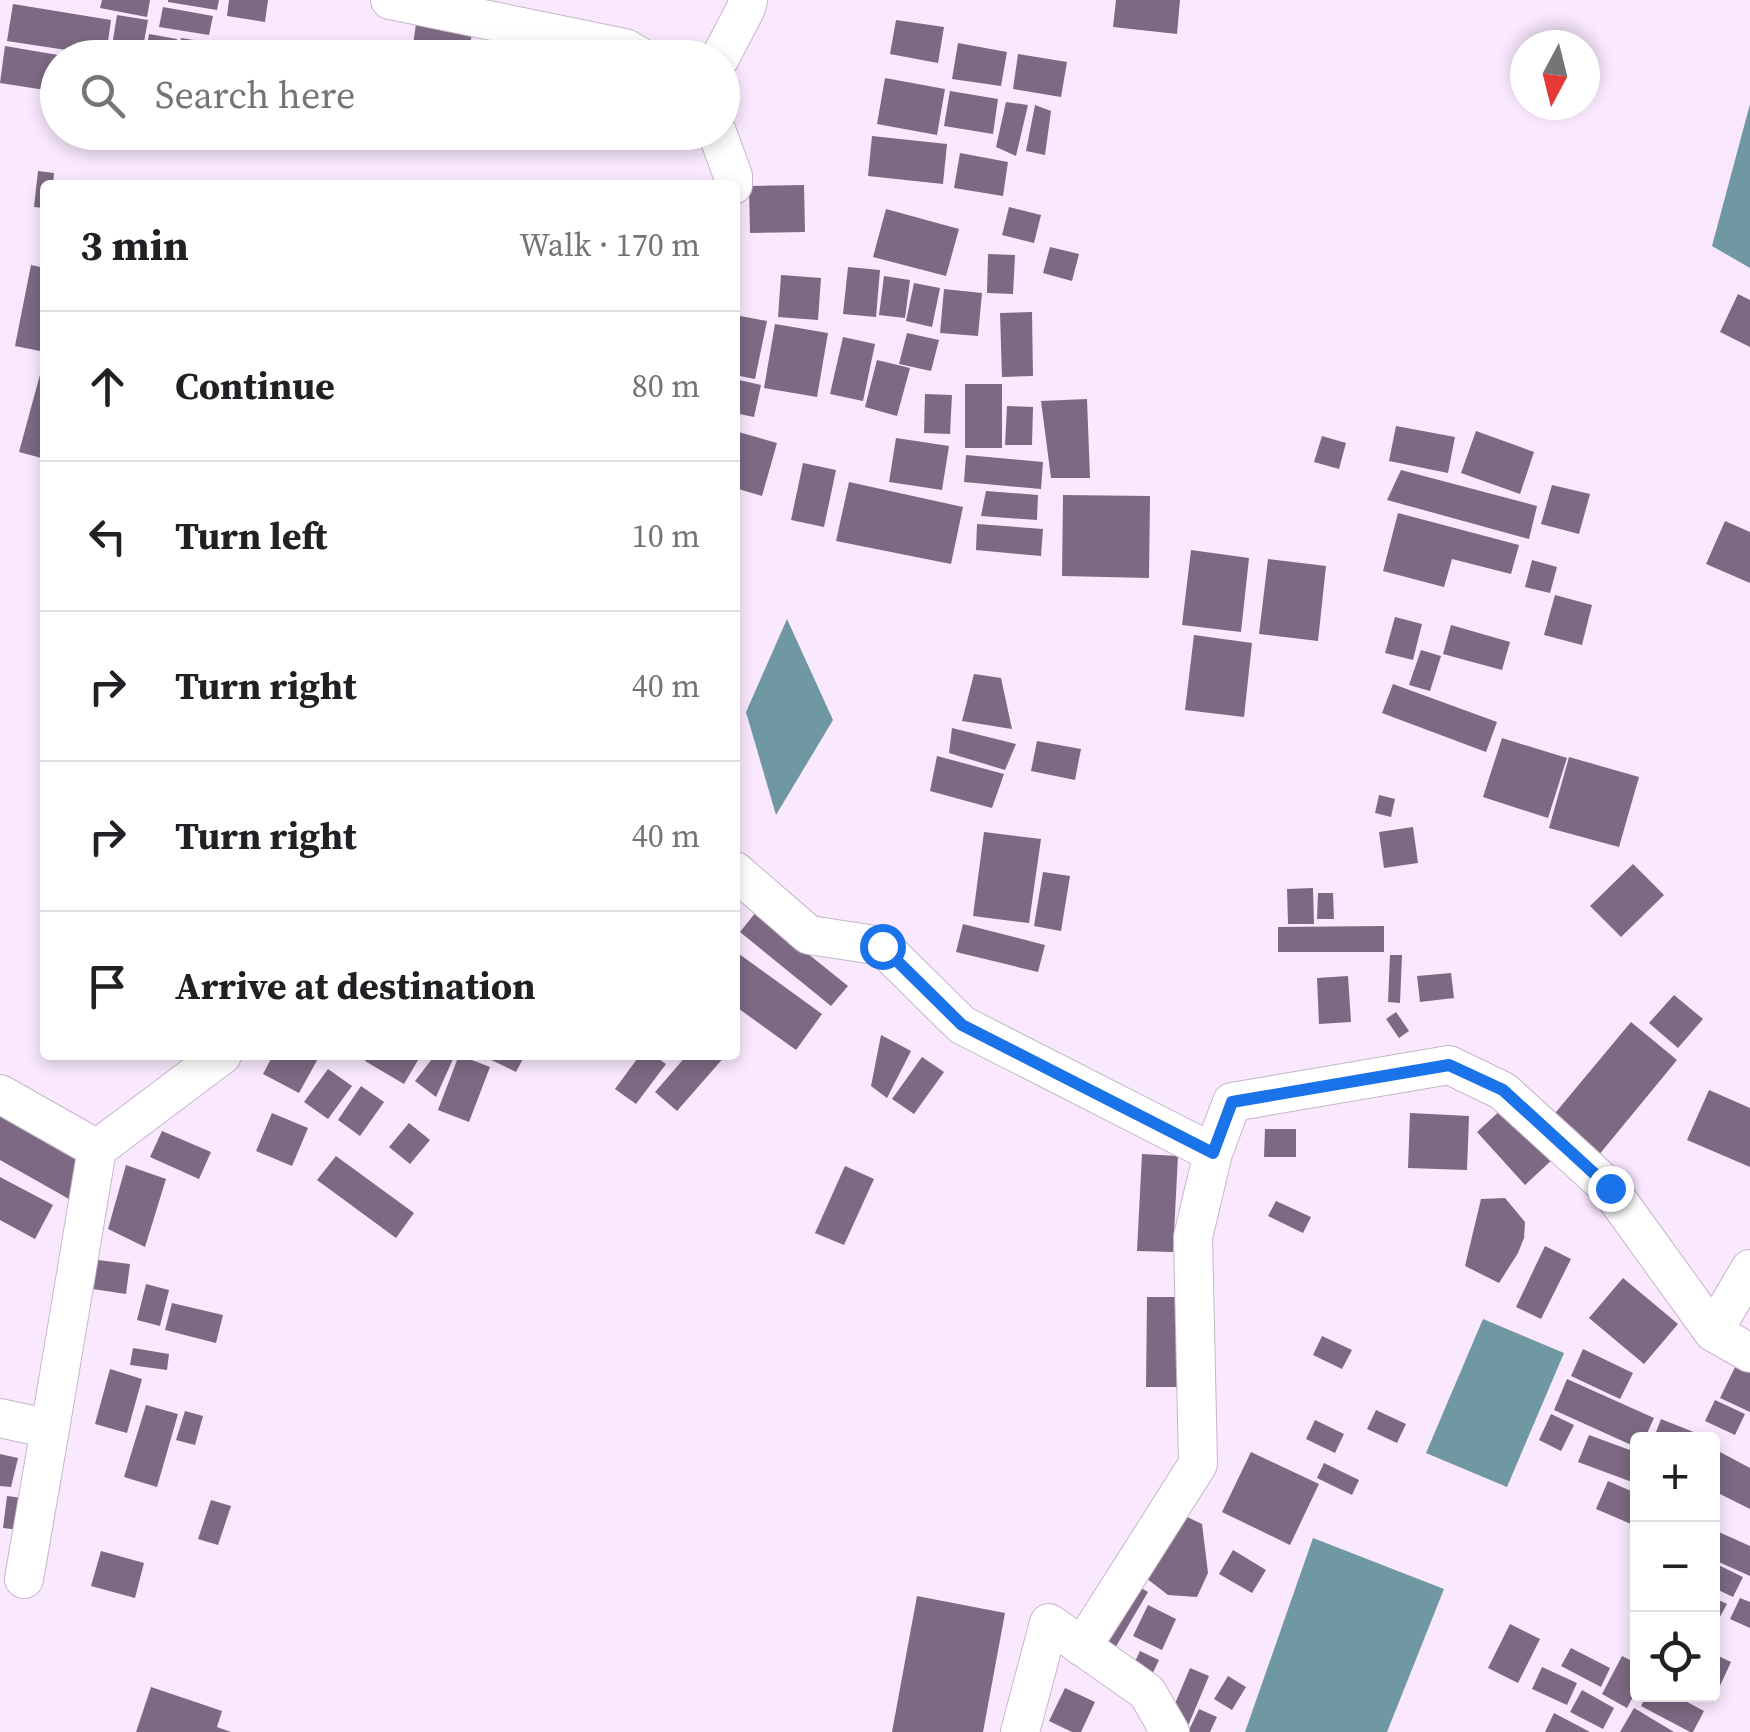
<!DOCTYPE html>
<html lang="en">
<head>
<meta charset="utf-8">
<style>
  :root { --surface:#fff; --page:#f2f2f2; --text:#202124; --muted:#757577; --line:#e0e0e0 }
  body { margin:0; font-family:"Source Serif 4",serif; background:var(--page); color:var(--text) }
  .controls { position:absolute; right:30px; bottom:30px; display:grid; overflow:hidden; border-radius:10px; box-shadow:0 5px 15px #0003 }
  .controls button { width:90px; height:90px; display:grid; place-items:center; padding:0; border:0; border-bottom:2px solid var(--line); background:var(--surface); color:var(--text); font:50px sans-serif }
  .compass { position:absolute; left:1510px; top:30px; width:90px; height:90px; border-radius:50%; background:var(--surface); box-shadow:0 5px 15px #0003; rotate:187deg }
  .stop { position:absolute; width:30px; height:30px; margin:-22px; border:8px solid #1a73e8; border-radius:50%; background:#fff }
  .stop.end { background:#1a73e8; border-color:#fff; box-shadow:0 2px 10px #0008 }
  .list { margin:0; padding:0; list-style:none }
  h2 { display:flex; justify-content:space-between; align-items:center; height:130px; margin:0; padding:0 40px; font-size:42px }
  h2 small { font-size:32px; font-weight:400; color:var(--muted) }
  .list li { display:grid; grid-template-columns:65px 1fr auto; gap:30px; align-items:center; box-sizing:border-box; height:150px; padding:0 40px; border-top:2px solid var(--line) }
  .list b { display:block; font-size:38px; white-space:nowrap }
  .list em { font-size:32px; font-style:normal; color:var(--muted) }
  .icon { flex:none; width:55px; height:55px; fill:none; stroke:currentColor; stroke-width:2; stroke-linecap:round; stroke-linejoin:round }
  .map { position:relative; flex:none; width:1750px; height:1732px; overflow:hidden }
  .search { position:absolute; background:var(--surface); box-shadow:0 5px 15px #0003; left:40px; top:40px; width:700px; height:110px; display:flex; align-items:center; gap:25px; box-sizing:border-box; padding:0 35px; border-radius:55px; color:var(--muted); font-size:38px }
  .panel { position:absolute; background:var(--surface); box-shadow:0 5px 15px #0003; left:40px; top:180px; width:700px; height:880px; border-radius:10px }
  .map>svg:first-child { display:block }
  .water { fill:#7098a2 }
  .building { fill:#7d6983 }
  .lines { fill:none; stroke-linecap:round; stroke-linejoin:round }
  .street-casing { stroke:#c6b6ca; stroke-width:40 }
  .street { stroke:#fff; stroke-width:38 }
  .route { stroke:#1a73e8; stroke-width:12 }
</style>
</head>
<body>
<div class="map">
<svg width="1750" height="1732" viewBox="0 0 1750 1732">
  <rect width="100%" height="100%" fill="#f9e8fe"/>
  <path class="water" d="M1750,104V268L1712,246Z
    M787,619L833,720L776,815L746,712Z
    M1483,1319L1564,1353L1507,1487L1426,1453Z
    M1313,1538L1444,1589L1387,1732H1245Z"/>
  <path class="building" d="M102,0H150L147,17L100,8Z
    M168,0H219L217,10L168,2Z
    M229,0H268L265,22L227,16Z
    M1116,0H1180L1177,34L1113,27Z
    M13,4L111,20L106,56L7,41Z
    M163,7L213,16L209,35L159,27Z
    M117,15L148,20L141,58H110Z
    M896,20L944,27L938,63L890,54Z
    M416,24L472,33L468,58H411Z
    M486,33L542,41L539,58H483Z
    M149,34L177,39L174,58H145Z
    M181,38L219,44L217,58H178Z
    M958,43L1007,52L1001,86L952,79Z
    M5,46L58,55V92L0,83Z
    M314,47L348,52L347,58H312Z
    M1018,54L1067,62L1061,97L1013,89Z
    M885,78L945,89L937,135L877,124Z
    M950,91L998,99L993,134L944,126Z
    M1006,102L1028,105L1016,156L996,147Z
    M1035,105L1051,111L1045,155L1026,151Z
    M451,132H494L492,144L451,136Z
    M872,136L947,144L943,184L868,176Z
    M960,153L1008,162L1003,196L954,188Z
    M38,171L54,173L53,185H45V208L34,207Z
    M804,185L805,232L750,233L749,186Z
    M1009,207L1041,215L1034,243L1002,235Z
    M886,209L959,229L946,276L873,257Z
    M1050,247L1079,254L1072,281L1043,273Z
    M988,254L1015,255L1013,294L987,293Z
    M31,265L45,268V352L15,346Z
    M848,267L880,270L876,317L843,314Z
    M781,275L821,278L818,320L778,317Z
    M884,276L910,280L905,318L879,315Z
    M914,283L940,288L932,327L906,321Z
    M944,289L982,293L978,336L940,333Z
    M1738,294L1750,300V347L1720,332Z
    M1032,312L1033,376L1002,377L1000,313Z
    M735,315L767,321L755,379L735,375Z
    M775,324L828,333L817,397L764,388Z
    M907,333L939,340L931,371L899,364Z
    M843,337L875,344L863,401L830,394Z
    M44,360H45V459L19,452Z
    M877,360L910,368L897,416L865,407Z
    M735,379L761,385L754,417L735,413Z
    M965,384H1002V448H965Z
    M925,394L952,395L950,434L924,433Z
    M1087,399L1090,478H1051L1041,401Z
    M1007,406L1033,407L1032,445H1005Z
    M1396,426L1455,437L1448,473L1389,461Z
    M735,431L777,443L762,496L735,488Z
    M1476,431L1534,452L1520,494L1461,473Z
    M1322,436L1346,443L1339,469L1314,462Z
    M896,438L949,446L942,490L889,482Z
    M966,455L1043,462L1041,489L964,482Z
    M803,463L836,470L824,527L791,520Z
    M1401,470L1537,506L1529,539L1387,500Z
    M849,482L963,507L951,564L836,541Z
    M1552,485L1590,494L1579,534L1541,524Z
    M986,491L1038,495L1037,520L981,516Z
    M1063,495L1150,496L1149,578L1062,576Z
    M1398,513L1519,545L1511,574L1452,559L1444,587L1383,571Z
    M1725,521L1750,532V583L1706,564Z
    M977,524L1043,529L1041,556L976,550Z
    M1191,550L1249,558L1241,632L1182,625Z
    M1268,559L1326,566L1318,641L1259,634Z
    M1532,560L1557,567L1550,593L1525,587Z
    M1555,595L1592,605L1582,645L1544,635Z
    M1395,617L1422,624L1413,660L1385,653Z
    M1451,625L1510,642L1502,670L1443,654Z
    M1194,635L1252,643L1244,717L1185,710Z
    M1421,650L1441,656L1430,691L1409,685Z
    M974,674L1001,678L1012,729L962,721Z
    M1393,684L1497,722L1486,752L1382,713Z
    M952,728L1016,744L1005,770L949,753Z
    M1502,738L1567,758L1548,818L1483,797Z
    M1037,741L1081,749L1075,780L1031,771Z
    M937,756L1004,774L992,808L930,791Z
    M1569,757L1639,777L1619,847L1549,828Z
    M1379,795L1395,799L1391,817L1375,813Z
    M1413,827L1418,863L1384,868L1379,832Z
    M984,832L1041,839L1029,923L973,916Z
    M1633,864L1664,895L1621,937L1590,906Z
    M1043,872L1070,876L1061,931L1034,926Z
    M1313,888L1314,924H1288L1287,889Z
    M1318,893H1333L1334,919H1317Z
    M756,912L848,986L831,1006L740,932Z
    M963,924L1045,945L1038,972L956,952Z
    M1384,926V952H1278V927Z
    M735,951L822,1014L796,1050L735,1006Z
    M1390,955H1402L1400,1003L1388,1002Z
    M1451,973L1454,998L1420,1002L1417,976Z
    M1348,976L1351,1022L1319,1024L1317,978Z
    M1674,995L1703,1019L1678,1048L1649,1023Z
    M1396,1012L1409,1031L1399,1038L1386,1019Z
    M1631,1022L1677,1060L1598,1156L1551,1118Z
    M881,1035L911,1051L887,1098L871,1086Z
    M273,1055H320L299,1093L263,1074Z
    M368,1055H421L404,1084L365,1061Z
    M435,1055H447L453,1059L436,1097L415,1081Z
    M459,1055L490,1067L469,1122L438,1110Z
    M481,1055H525L516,1072Z
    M640,1055H653L666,1064L636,1104L615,1089Z
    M687,1055H726L677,1111L655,1092Z
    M922,1057L944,1072L914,1114L892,1099Z
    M328,1069L352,1086L328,1119L304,1102Z
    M361,1086L384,1102L360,1136L338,1120Z
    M1709,1090L1750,1108V1167L1687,1140Z
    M0,1106L92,1158L69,1199L0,1160Z
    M1505,1106L1554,1158L1525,1185L1477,1132Z
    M272,1113L308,1128L292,1166L256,1151Z
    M1410,1113L1469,1116L1467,1170L1408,1168Z
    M409,1123L430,1140L410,1164L389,1147Z
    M1265,1129H1296V1157H1264Z
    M162,1131L211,1152L199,1179L150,1157Z
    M1142,1154L1178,1156L1173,1252L1137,1251Z
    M336,1156L414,1213L396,1238L317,1180Z
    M126,1165L166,1179L145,1247L108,1229Z
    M845,1166L874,1179L844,1245L815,1233Z
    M0,1177L53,1205L35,1239L0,1220Z
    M1505,1198L1525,1222L1524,1238L1518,1253L1499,1283L1465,1266L1481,1199Z
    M1276,1201L1311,1217L1303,1233L1268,1216Z
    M1545,1246L1571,1259L1541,1319L1516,1307Z
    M90,1259L130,1264L126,1294L86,1288Z
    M1623,1278L1678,1324L1644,1364L1589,1318Z
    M146,1284L169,1290L160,1326L137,1320Z
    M1147,1297H1182L1181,1387H1146Z
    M172,1303L223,1315L216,1343L165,1330Z
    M1322,1336L1352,1350L1342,1369L1313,1355Z
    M133,1348L169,1354L167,1370L130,1365Z
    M1583,1349L1633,1373L1620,1399L1571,1376Z
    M1737,1363L1750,1370V1412L1720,1398Z
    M110,1369L142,1379L127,1433L95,1424Z
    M1567,1379L1654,1418L1644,1440H1638V1448L1554,1410Z
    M1715,1400L1745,1414L1735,1435L1705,1421Z
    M146,1405L178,1414L157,1487L124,1477Z
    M1376,1410L1406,1424L1397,1443L1367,1429Z
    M185,1411L203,1416L195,1445L176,1440Z
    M1551,1414L1574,1425L1561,1451L1539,1440Z
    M1661,1419L1711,1439V1440H1653Z
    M1315,1420L1344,1434L1335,1453L1306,1439Z
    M1589,1435L1638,1453V1466L1632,1482L1578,1462Z
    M1251,1452L1319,1484L1290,1545L1222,1512Z
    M1720,1452L1750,1468V1509L1712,1490V1469Z
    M0,1454L18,1458L11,1487L0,1486Z
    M1324,1463L1359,1480L1352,1495L1317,1478Z
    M1608,1481L1638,1494V1527L1596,1509Z
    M7,1496L23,1498L20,1530L3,1528Z
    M211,1500L231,1506L218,1545L198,1539Z
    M1183,1515L1202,1524L1208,1573L1197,1597L1168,1595L1146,1578Z
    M1712,1529L1750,1546V1576L1712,1559Z
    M1233,1550L1266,1570L1252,1593L1219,1574Z
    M101,1551L144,1563L135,1598L91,1586Z
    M1712,1562L1743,1577L1733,1597L1712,1587Z
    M1127,1580L1148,1592L1111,1655L1091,1643Z
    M917,1596L1005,1613L983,1732H892Z
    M1712,1597L1727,1604L1712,1631Z
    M1740,1598L1750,1602V1628L1730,1619Z
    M1148,1605L1176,1619L1162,1650L1133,1636Z
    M1510,1624L1540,1639L1518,1683L1488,1668Z
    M1571,1648L1610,1668L1601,1687L1561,1666Z
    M1140,1651L1159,1660L1149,1681L1130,1672Z
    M1712,1653L1731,1662L1712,1703V1700L1701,1694H1712Z
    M1622,1656L1638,1664V1687L1627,1708L1602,1694Z
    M1542,1667L1577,1683L1567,1705L1532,1689Z
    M1190,1668L1209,1676L1188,1726L1169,1718Z
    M1228,1676L1246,1687L1232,1710L1214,1699Z
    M151,1687L222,1711L217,1727L231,1732H136Z
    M1065,1688L1095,1702L1081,1732H1072L1049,1721Z
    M1582,1690L1614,1708L1603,1729L1570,1712Z
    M1647,1694H1672L1704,1711L1693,1732H1690L1641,1706Z
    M1634,1708L1674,1732H1620Z
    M1199,1709L1217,1717L1210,1732H1188Z
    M1554,1713L1590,1732H1545Z"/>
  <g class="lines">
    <defs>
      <path id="street" d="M390,0L625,48L642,58
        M720,58L746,8L748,0
        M717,132L733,176V185
        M735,871L809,935L882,946L962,1025L1213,1153
        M0,1094L97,1149
        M1713,1332L1750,1269
        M0,1418L50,1429L24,1579
        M50,1429L97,1149L222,1055
        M1082,1647L1198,1464L1193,1237L1213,1153L1232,1102L1449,1065L1503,1091L1609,1188L1713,1332L1750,1353
        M1020,1732L1049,1623L1147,1692L1170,1732"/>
    </defs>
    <use href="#street" class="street-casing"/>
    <use href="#street" class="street"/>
  </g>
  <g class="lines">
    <path class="route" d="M882,946L962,1025L1213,1153L1232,1102L1449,1065L1503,1090L1610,1188"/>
  </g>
</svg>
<div class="controls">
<button>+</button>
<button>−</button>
<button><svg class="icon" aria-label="locate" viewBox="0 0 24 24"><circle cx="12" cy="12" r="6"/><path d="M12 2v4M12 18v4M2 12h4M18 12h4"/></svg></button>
</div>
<svg class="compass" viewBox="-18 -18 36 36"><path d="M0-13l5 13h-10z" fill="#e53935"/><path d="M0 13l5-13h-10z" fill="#757577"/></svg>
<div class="stop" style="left:882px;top:946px"></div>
<div class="stop end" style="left:1610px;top:1188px"></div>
<div class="search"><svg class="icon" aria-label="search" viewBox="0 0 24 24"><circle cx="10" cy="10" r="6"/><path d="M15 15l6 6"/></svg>Search here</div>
<section class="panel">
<h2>3 min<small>Walk · 170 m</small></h2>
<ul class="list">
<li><svg class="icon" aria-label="ahead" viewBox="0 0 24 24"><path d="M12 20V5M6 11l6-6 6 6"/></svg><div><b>Continue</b></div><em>80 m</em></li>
<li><svg class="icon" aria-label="left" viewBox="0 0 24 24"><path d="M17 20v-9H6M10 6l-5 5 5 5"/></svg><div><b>Turn left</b></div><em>10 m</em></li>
<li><svg class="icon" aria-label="right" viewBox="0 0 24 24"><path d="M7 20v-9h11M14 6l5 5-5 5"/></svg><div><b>Turn right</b></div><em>40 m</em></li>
<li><svg class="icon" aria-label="right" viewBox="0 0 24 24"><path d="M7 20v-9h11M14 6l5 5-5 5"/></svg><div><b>Turn right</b></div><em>40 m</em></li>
<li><svg class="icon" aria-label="arrive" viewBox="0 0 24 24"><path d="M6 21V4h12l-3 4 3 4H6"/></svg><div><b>Arrive at destination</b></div></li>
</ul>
</section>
</div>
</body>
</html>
